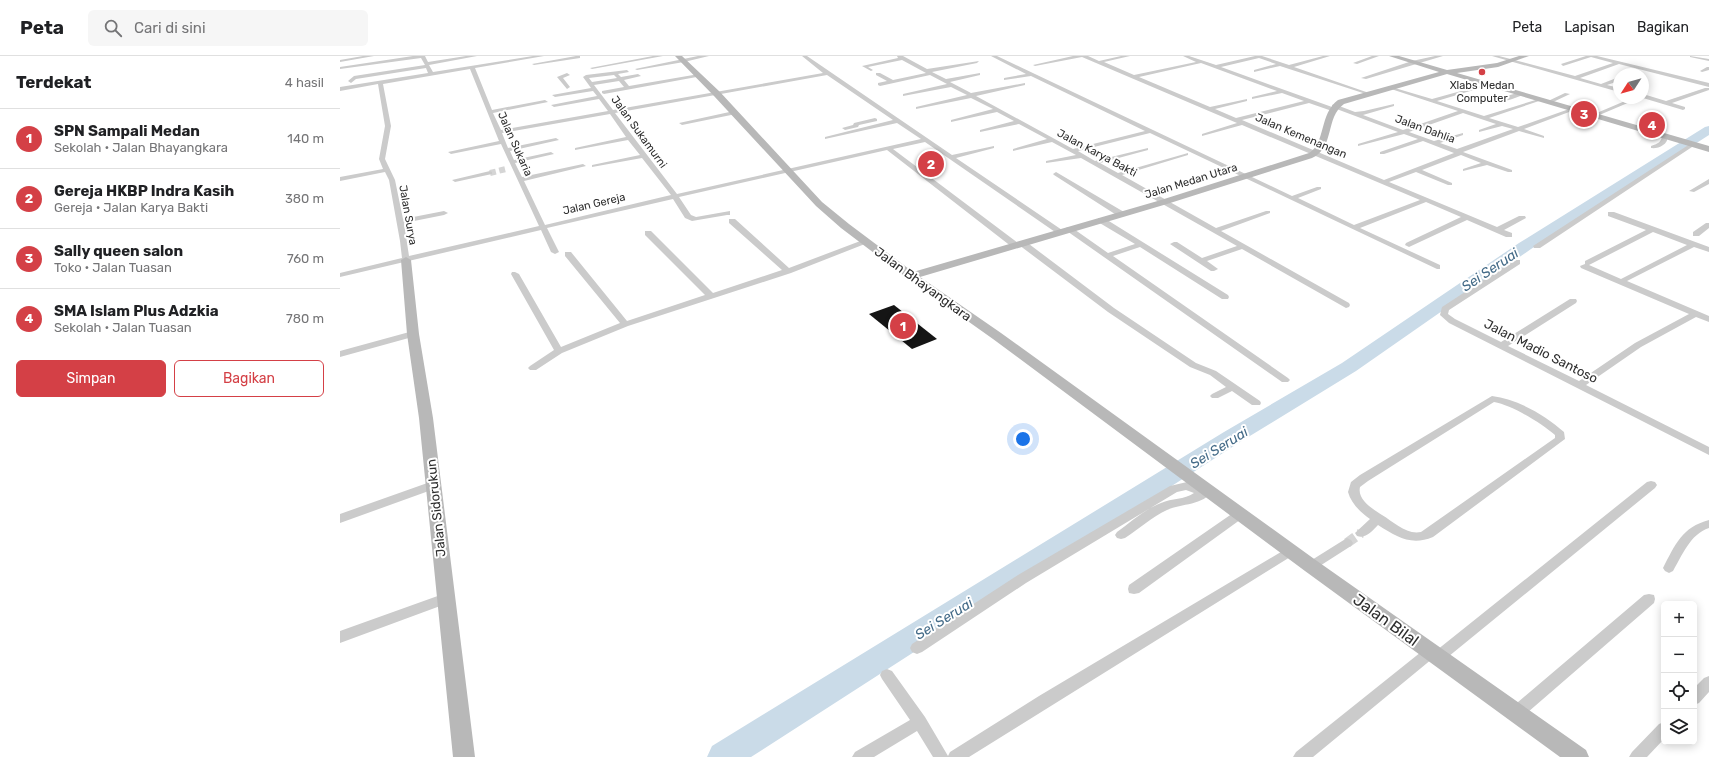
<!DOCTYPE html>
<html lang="id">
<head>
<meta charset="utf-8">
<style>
  :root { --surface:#fff; --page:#f6f6f6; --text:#202124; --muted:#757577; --line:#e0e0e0; --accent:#d44046 }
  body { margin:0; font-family:Rubik,sans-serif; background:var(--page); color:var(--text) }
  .controls { position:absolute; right:12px; bottom:12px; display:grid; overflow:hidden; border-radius:6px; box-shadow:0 2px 10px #0003 }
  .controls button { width:36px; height:36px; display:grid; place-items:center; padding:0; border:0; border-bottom:1px solid var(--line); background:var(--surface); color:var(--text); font:20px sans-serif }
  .compass { position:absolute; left:1273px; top:12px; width:36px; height:36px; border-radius:50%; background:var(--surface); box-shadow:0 2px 10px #0003; rotate:234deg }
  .you { position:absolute; left:683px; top:383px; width:14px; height:14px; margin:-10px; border:3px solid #fff; border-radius:50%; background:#1a73e8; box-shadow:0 0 0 6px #1a73e833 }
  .badge { display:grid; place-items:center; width:26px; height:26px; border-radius:50%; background:var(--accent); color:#fff; font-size:13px; font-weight:700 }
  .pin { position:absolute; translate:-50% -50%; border:2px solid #fff; box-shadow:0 1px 4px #0006 }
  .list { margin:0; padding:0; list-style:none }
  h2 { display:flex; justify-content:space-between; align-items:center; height:52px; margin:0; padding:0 16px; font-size:17px }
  h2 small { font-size:13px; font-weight:400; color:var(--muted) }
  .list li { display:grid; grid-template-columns:26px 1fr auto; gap:12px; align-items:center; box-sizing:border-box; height:60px; padding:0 16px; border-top:1px solid var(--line) }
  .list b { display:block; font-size:15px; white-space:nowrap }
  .list p { margin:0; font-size:13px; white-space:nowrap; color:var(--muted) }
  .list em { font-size:13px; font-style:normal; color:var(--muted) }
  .actions { display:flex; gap:8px; padding:12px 16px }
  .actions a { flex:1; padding:9px 0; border:1px solid var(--accent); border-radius:6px; text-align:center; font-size:14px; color:var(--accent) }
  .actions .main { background:var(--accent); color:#fff }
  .icon { flex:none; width:22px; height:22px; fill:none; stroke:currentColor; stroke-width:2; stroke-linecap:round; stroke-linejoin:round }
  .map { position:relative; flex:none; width:1369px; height:701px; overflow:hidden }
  header { display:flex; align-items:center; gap:24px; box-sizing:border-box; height:56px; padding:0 20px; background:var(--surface); border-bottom:1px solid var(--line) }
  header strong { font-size:19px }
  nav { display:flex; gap:22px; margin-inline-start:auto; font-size:14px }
  .search { width:280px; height:36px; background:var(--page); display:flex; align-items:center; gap:10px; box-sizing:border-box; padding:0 14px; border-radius:6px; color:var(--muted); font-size:15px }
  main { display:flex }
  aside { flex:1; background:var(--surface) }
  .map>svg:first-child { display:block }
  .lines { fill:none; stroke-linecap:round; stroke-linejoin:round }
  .river { fill:#cadbe8; fill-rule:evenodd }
  .building { fill:#151515 }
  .street-tunnel-far1 { stroke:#d5d5d5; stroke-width:6; stroke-dasharray:6 3.5; stroke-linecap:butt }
  .street-tunnel { stroke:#d5d5d5; stroke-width:10; stroke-dasharray:10 5.5; stroke-linecap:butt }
  .street { fill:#cbcbcb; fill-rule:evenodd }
  .secondary { fill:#b8b8b8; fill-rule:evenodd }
  .poi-dot { fill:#d44046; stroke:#fff; stroke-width:1.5 }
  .labels { text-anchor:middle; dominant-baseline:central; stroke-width:4; stroke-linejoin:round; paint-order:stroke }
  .far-poi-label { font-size:11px; fill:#2e2e2e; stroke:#fff }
  .far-street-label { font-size:11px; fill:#2e2e2e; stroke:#fff }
  .street-label { font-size:13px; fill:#2e2e2e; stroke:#fff }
  .water-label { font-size:14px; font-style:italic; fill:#446b88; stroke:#fff }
  .near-street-label { font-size:16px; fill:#2e2e2e; stroke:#fff }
</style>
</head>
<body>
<header>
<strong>Peta</strong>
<div class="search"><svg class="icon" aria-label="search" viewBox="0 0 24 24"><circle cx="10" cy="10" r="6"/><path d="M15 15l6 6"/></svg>Cari di sini</div>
<nav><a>Peta</a><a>Lapisan</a><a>Bagikan</a></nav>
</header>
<main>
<aside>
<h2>Terdekat<small>4 hasil</small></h2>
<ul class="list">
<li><span class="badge">1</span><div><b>SPN Sampali Medan</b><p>Sekolah · Jalan Bhayangkara</p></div><em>140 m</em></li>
<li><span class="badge">2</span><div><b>Gereja HKBP Indra Kasih</b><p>Gereja · Jalan Karya Bakti</p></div><em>380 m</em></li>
<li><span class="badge">3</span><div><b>Sally queen salon</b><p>Toko · Jalan Tuasan</p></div><em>760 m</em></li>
<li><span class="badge">4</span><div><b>SMA Islam Plus Adzkia</b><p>Sekolah · Jalan Tuasan</p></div><em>780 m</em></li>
</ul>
<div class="actions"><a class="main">Simpan</a><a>Bagikan</a></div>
</aside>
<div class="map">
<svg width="1369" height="701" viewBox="0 0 1369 701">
  <rect width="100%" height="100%" fill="#fff"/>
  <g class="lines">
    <path class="river" d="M1369,70V79L1191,193L1016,315L900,386L411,701H367L372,690L884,376L1002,307L1179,187L1365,71Z"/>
  </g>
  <path class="building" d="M554,249L597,283L572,293L529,258Z"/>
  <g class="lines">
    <path class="street-tunnel-far1" d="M150,117L166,113"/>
    <path class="street-tunnel" d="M1007,487L1021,477"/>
    <path class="street" d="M23,0H34L0,6V4Z
      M73,0H85L88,6L126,0H137L89,9L93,16L193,0H204L135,12L152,54L205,44L208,46L153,57L161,74L268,55L259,43L214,51L211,49L257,40L253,35L215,41L212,39L251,32L243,21L246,19L287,14L289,16L278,18L281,21L298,18L301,20L284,24L289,30L359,18L362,20L264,38L262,37V35L284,31L279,25L254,29L273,54L483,17L462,0H467L612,99L654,90V92L616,102L725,176L721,178H718L585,86L553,93L678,187V191H672L547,94L339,141L351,159L356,161L390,155V159H387L352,165L345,162L333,143L207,172L219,196L215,198L211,196L201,174L0,221V217L62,202L60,185L49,124L45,116L0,125V121L43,113L39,103L45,70L38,28L0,35V31L88,17L86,12L16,23L11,27L8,25L14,20L85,9L81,2L0,13V11ZM130,13L159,85L108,96L111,98L161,88L199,170L69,200L64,167L104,159L108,157L104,155L63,163L55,124L45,103L51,70L43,28ZM274,19L277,22L252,26L249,22ZM487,19L553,64L485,81V83L557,67L581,83L337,138L275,57ZM270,58L286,81L235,92V94L288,84L300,99L252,109V111L302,102L331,139L205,169L184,125L246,110L243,108L182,121L175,107L214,98L211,96L174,104L170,95L219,84L216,82L168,92L162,77Z
      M236,0H240V2L194,9L192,8Z
      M313,0H323L252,13L250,12Z
      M358,0H369L344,6L297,14L295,13Z
      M557,0H563L587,13L639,5L637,7L592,16L606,23L640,17V19L610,26L631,37L685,27V29L636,40L733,93L805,75L691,20L664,24V22L686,18L651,0H657L952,140L977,131H981V133L958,142L1014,169L1080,144L902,69L862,80V78L897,67L742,1L695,10L693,9L733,0H748L759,5L781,0H790L764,6L794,19L856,6L843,0H849L876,9L915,0H922L949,9L983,0H990L954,11L1029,37V39L940,10L914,16V14L936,8L919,2L881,11L992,51V49L994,48L1015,56L1024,55L1054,48V50L1023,59L1063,74L1118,55L1048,32V30L1092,43L1150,27V29L1097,45L1144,60L1202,42V44L1149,62L1178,71L1232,52L1237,53L1184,73L1204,80V82L1179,75L1123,96L1172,114V116H1168L1147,109L1123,115V113L1141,107L1121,99L1082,114L1112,127V129H1108L1076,116L1049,126L1157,171L1179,160H1185L1186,162L1164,174L1172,177V181H1166L1127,164L1069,191L1065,189L1066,187L1121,161L1086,146L1020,172L1100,209V213H1097L810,77L738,95L755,105L808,92V94L760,107L778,117L848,97V99L782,119L876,172L926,155H930V157L881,175L1009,247L1010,249L1009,251L1006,252L902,193L867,205L878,213L874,215H871L830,188L834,186H837L862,202L897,190L741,102L706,107V105L736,99L712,86L673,95V93L707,83L679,68L640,76V74L674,65L657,56L611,66V64L653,53L631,42L576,53V51L627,39L611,31L563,40V38L607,28L590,19L540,30L538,29V27L547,25L536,19V17H540L553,24L586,17L562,4L528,11L533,14L531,15L522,10L558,2ZM861,7L937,35L912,41V43L942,37L964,45L896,62L875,53L907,45V43L870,51L799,21ZM969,47L992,55L994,54V52L1058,76L1018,88V90L1064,78L1078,83L1040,96V98H1044L1083,85L1114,97L1044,124L902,64ZM1123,57L1156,68L1139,74V76L1162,70L1173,73L1117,93L1100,87L1123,79V77L1094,85L1069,76Z
      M1032,0H1039L1017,8L1013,7Z
      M1095,0H1103L1026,23L1021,22L1072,5Z
      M1152,0H1159L1235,20L1273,7L1251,1L1223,10L1221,8L1246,0H1257L1369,27V31L1279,8L1240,22L1261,28L1279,21V25L1267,29L1279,32V36Z
      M1350,0L1369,3V5L1350,1Z
      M1367,11H1369V14L1362,16L1360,15Z
      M227,17L230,19L223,22L230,31L227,33L217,21Z
      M1365,32H1369V34L1332,47L1345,51V53L1343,54L1303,42V38L1326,45Z
      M1181,36L1183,37V39C1174,42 1157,50 1148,45Z
      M1225,37L1230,38L1211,47L1206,46Z
      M1285,45L1290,46L1257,60L1252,59Z
      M394,55L396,56V58L342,69L339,67Z
      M535,62L537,63V65L519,69L518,71L505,74L502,72L513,69L514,67Z
      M1323,79L1328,80C1328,89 1318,93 1311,92V90C1319,87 1320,87 1323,79Z
      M1353,86L1356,88L1355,89L1200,192H1194L1193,190Z
      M150,115L152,116V118L115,126L112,124Z
      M716,116L784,156L785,158L784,160H778L714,119L713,118Z
      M1369,123V128L1354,136L1349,135Z
      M1268,156H1274L1369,191V196L1354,191L1287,225L1369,260V266L1356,261L1301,291L1246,329L1369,391V399L1109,267L1100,259L1102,251L1174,204H1180V208L1109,254L1108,258L1115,263L1161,286L1230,243H1236L1237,245L1236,247L1168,290L1239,325L1295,287L1349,258L1241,212L1240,210L1245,208V205L1306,174L1268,160ZM1313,176L1347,189L1281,223L1249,209Z
      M758,162H764L888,239L889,241L888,243H882L800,191L773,200L948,322L950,324L948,326H942L724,173L728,171H731L768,197L795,188L758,166Z
      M389,163H395L449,212L523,184H529L530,186L451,217L288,270L222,297L196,314H190L188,312L190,310L214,294L171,218L172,216H175L179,218L221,291L280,267L225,200V196H231L287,265L365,239L305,179V175H311L373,237L442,214L389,167Z
      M1366,167H1369V172L1359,180H1353V176Z
      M679,185H685L774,252L856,307L876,315L920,345L921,347L920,349H912L892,335L878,342H872L870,340L872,338L886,331L870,319L850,311L768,256L679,189Z
      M73,275L77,278L76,280L0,301V295Z
      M1152,340C1177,343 1205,359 1224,376L1225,383L1093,481C1071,490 1057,481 1038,469C1032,475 1026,483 1017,480L1015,477L1030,463C1020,456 1011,447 1008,436L1011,426L1020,419ZM1154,346C1172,349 1201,367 1215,379V382L1081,476C1066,479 1054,466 1042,459C1033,453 1017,444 1020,431L1028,425Z
      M93,425L97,426L99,429L97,432L0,467V458Z
      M1311,425L1315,426L1317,429L1315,432L1103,605L1098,607L1092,603L973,701H953L956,696L1086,592L1091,590L1097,594L1307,426Z
      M847,426L863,432L867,430L871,431L873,434C863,450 842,447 827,454C812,461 799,473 785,482L781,483L777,482L775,479L777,476C791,466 805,453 821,447C832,442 844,444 854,437L846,434L837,436L686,527L582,596L577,598L572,596L570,592L572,588L678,519L830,430Z
      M900,454L904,455L906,458L904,461L799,537L794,538L789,537L788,533L789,529L896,455Z
      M1369,464V472C1350,478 1342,500 1333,515L1329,517L1325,515L1323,512C1335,489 1342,471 1369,464Z
      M1007,482L1011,484L1013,487L1011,490L975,513L971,515L967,513L965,510L967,507Z
      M951,490L955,492L957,495L955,498L629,701H593L577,675L534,701H512L515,696L570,664L542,623L540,619L542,615L547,613L552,615L585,661L608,700L610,696L699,640Z
      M106,537L111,538L112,542L111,546L0,587V575Z
      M1309,538L1314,539L1315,543L1314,547L1181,662L1176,664L1171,662L1169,657L1171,652L1304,539Z
      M1369,620V636L1359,647L1354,649V632L1364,622Z
      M1324,666V683L1307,701H1289L1292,696L1319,668Z"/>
    <path class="secondary" d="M335,0H342L380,36L482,146L509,168L573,216L821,144L969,97C986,87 979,58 998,44L1099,16L1049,0H1059L1107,14L1157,7L1179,0H1189L1158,11L1117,17L1369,90V96L1107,18L1004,48C985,61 995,92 972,102L827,148L580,221L661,277L977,505L1246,694L1249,701H1220L965,515L653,283L567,222L501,172L476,150L374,40Z
      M66,201L71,204L79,278L93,362L135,701H113L79,362L67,278L61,204Z"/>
  </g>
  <circle class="poi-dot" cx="1142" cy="16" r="4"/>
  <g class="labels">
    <g class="far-poi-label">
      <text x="1142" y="29">Xlabs Medan<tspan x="1142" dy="13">Computer</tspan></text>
    </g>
    <g class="far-street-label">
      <text transform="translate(1085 73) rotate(20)">Jalan Dahlia</text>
      <text transform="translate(299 76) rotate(54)">Jalan Sukamurni</text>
      <text transform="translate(961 80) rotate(23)">Jalan Kemenangan</text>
      <text transform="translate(175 88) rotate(66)">Jalan Sukaria</text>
      <text transform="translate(757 97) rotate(28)">Jalan Karya Bakti</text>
      <text transform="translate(851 125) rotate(-17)">Jalan Medan Utara</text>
      <text transform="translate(254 148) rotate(-13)">Jalan Gereja</text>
      <text transform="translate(68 159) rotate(80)">Jalan Surya</text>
    </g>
    <g class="street-label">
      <text transform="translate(583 228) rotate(36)">Jalan Bhayangkara</text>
      <text transform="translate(1201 295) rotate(27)">Jalan Madio Santoso</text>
      <text transform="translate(96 452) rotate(-96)">Jalan Sidorukun</text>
    </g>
    <g class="water-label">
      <text transform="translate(1150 214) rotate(-34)">Sei Seruai</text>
      <text transform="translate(879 392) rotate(-32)">Sei Seruai</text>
      <text transform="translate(604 563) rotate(-32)">Sei Seruai</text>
    </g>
    <g class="near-street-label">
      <text transform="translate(1046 564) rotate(36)">Jalan Bilal</text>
    </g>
  </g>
</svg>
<div class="controls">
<button>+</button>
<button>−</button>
<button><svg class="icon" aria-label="locate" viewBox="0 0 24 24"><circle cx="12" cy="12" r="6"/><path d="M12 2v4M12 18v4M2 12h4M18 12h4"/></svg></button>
<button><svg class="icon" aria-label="layers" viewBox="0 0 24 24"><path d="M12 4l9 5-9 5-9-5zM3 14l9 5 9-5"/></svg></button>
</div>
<svg class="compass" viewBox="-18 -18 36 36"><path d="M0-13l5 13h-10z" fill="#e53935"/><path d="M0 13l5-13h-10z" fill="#757577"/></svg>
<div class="you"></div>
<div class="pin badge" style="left:563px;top:270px">1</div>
<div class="pin badge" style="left:591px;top:108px">2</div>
<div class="pin badge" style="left:1244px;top:58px">3</div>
<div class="pin badge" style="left:1312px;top:69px">4</div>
</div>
</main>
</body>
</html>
